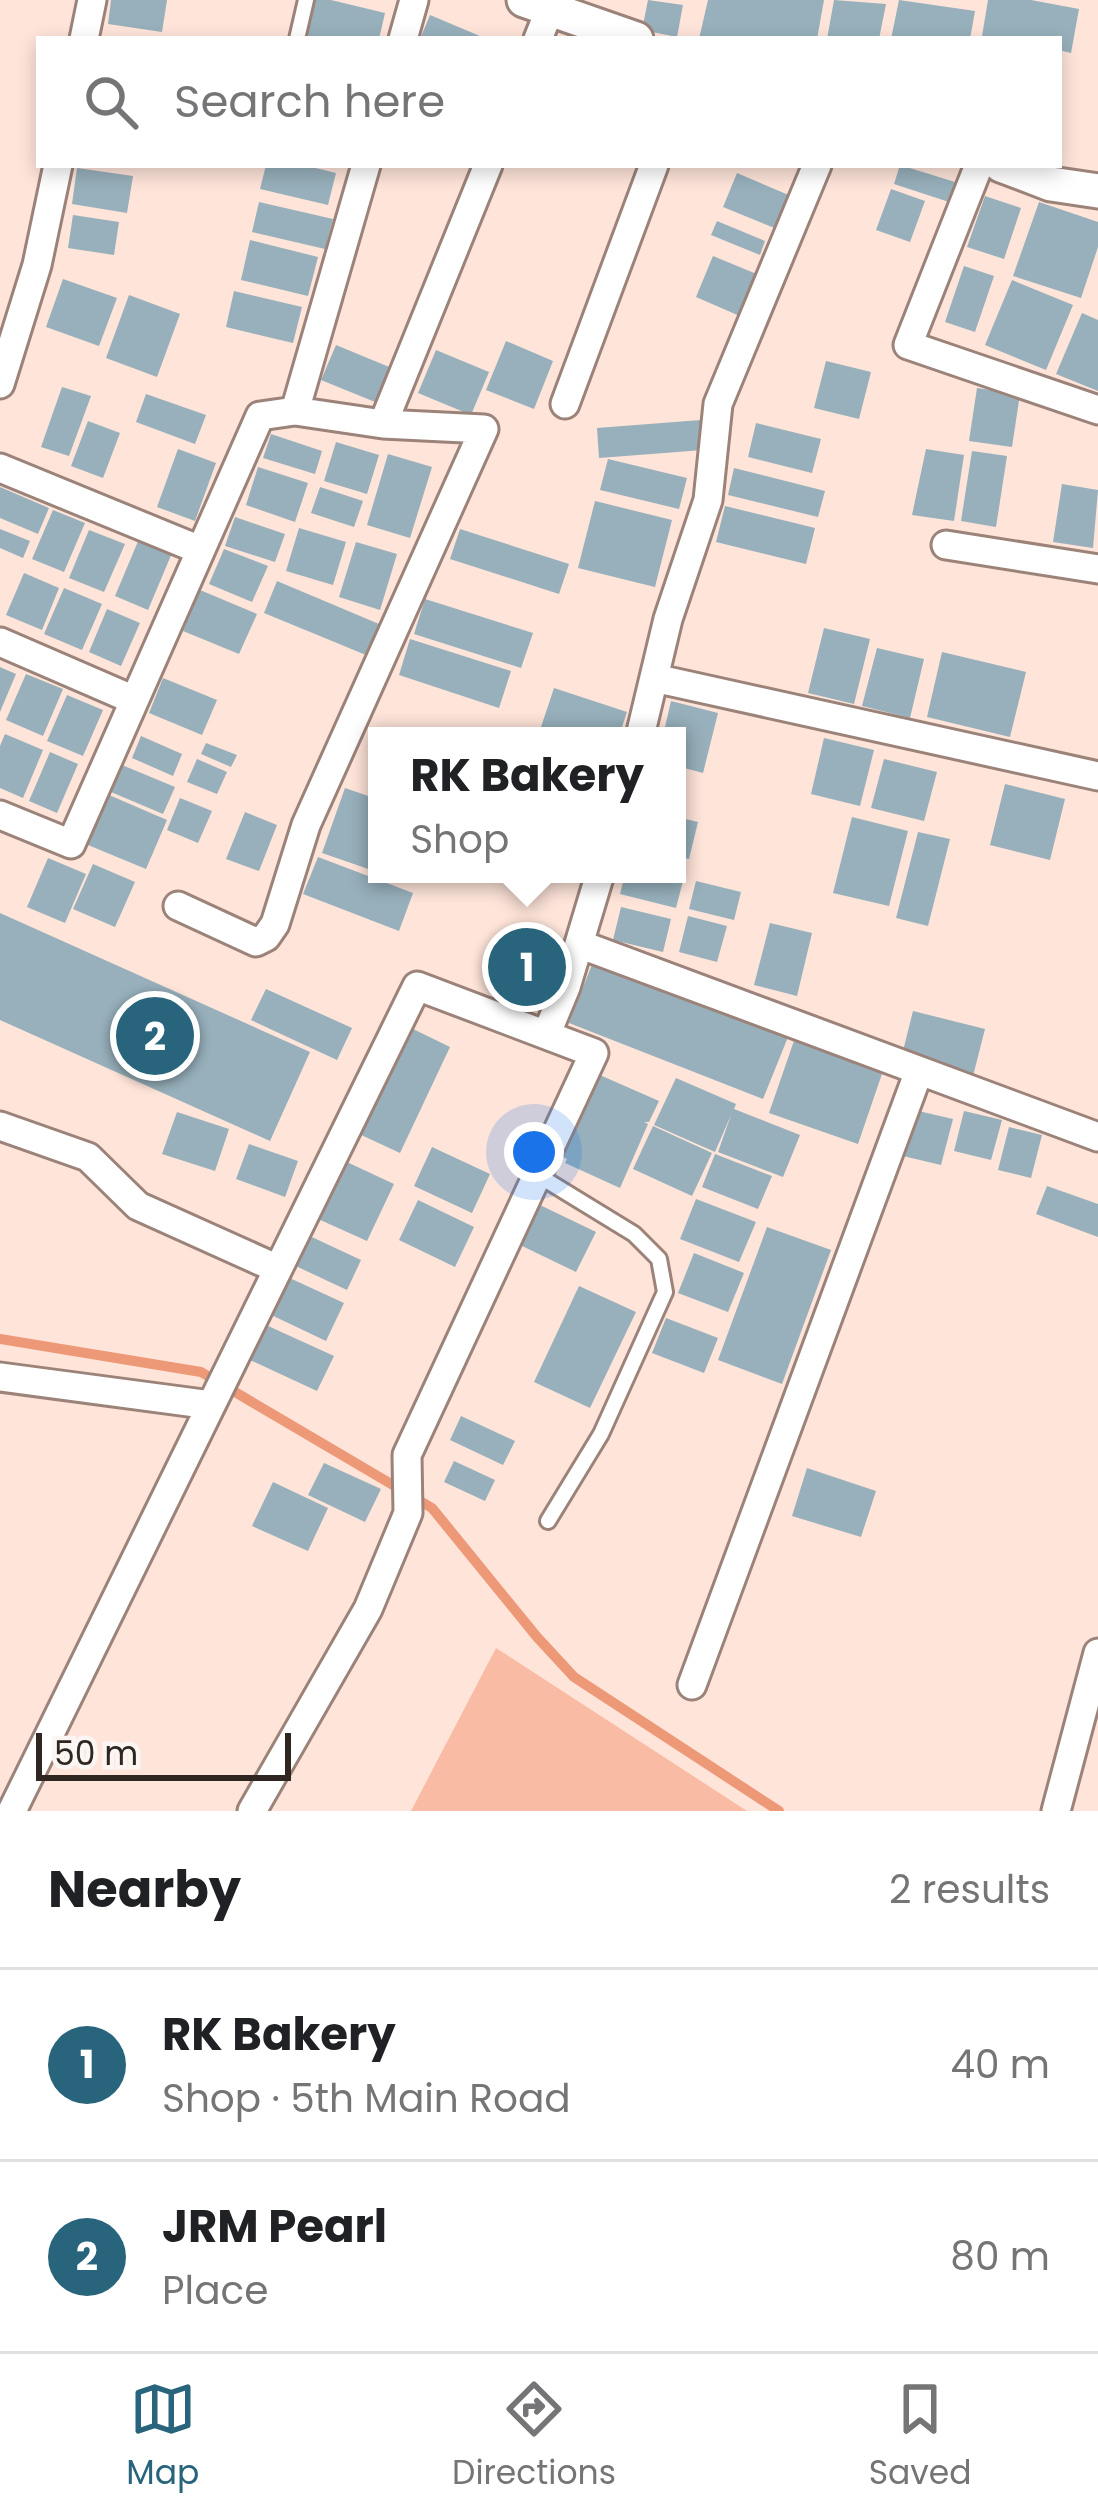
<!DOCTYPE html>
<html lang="en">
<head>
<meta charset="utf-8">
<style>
  :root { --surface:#fff; --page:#f6f6f6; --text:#202124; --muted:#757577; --line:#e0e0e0; --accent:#28657c }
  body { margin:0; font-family:Poppins,sans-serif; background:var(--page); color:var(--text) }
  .scale { position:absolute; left:36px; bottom:30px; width:255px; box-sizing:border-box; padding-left:12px; border:6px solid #2f2521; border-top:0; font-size:33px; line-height:42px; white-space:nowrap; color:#2f2521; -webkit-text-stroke:9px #fbf6f4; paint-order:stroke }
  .you { position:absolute; left:534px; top:1152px; width:42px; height:42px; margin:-30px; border:9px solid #fff; border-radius:50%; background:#1a73e8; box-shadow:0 0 0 18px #1a73e833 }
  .badge { display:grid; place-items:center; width:78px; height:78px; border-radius:50%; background:var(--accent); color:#fff; font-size:39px; font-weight:700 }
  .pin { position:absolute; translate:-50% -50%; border:6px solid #fff; box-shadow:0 3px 12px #0006 }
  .popup { position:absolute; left:368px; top:727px; width:318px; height:156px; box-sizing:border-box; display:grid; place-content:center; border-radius:0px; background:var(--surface); filter:drop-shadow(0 3px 9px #0005); font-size:39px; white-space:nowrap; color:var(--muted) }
  .popup b { font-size:45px; color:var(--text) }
  .popup::after { content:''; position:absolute; left:50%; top:100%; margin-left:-24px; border:24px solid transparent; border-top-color:var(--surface) }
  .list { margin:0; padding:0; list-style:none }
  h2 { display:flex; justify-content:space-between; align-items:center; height:156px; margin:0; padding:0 48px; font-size:51px }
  h2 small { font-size:39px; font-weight:400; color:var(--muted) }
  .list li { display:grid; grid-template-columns:78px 1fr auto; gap:36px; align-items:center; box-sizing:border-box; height:192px; padding:0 48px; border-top:3px solid var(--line) }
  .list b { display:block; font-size:45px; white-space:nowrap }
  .list p { margin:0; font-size:39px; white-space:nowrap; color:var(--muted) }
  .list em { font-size:39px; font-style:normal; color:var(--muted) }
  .icon { flex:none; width:66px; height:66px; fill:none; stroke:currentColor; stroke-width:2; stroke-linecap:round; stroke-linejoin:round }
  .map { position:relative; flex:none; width:1098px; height:1811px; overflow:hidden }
  .search { position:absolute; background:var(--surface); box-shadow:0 6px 18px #0003; left:36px; right:36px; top:36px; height:132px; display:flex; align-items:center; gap:30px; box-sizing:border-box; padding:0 42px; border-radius:0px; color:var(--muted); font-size:45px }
  .sheet { height:540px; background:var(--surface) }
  nav { display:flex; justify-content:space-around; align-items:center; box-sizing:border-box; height:168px; border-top:3px solid var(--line); background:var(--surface); font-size:33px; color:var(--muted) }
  nav a { display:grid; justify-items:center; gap:6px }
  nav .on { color:var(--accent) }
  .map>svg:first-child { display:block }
  .green { fill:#f9bba3 }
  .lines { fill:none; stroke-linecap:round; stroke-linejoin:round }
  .stream { stroke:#ed9978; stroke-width:10 }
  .building { fill:#97b0bb }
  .service-casing { stroke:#9b837a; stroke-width:20 }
  .minor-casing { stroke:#9b837a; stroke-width:33 }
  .tertiary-casing { stroke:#9b837a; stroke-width:39 }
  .service { stroke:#fff; stroke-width:14 }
  .minor { stroke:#fff; stroke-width:27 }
  .tertiary { stroke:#fff; stroke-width:33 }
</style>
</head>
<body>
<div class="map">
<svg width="1098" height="1811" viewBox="0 0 1098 1811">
  <rect width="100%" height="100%" fill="#fee4d9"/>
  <path class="green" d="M496,1648L747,1811H411Z"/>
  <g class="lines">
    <path class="stream" d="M0,1339L201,1372L432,1508L537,1637L574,1677L779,1811"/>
  </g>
  <path class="building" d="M111,0H167L162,32L108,24Z
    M310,0H331L385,13L379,39H301Z
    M648,0L683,5L677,37L642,30Z
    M708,0H824L817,39H699Z
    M834,0L886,4L879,39H827Z
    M899,0L975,11L970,39H891Z
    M988,0H1031L1079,9L1071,53L1059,50V39L982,36Z
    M430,15L487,39H420Z
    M266,165H303L336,173L328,205L260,189Z
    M900,165L955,182L949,202L894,184Z
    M77,168L133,176L127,213L72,204Z
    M737,173L791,196L777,229L723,207Z
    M891,189L925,201L910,242L876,230Z
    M985,196L1021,208L1004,259L967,247Z
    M259,202L333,219L325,249L252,232Z
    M1039,202L1098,222V247L1081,298L1013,276Z
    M73,215L119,222L114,255L68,248Z
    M717,221L765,241L760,255L711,235Z
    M250,240L318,257L308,296L241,280Z
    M713,256L759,275L742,317L696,297Z
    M964,266L994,276L975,332L945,322Z
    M63,279L117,298L99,346L46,327Z
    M1012,280L1073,305L1046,370L985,345Z
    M234,291L302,307L293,343L226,327Z
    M129,295L180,314L157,377L106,358Z
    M1082,313L1098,320V391L1056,374Z
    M506,341L553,361L534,409L486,390Z
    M336,345L394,369L380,404L321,380Z
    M436,350L489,372L471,415L418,393Z
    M826,361L871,372L859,419L814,408Z
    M62,387L91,396L69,456L41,447Z
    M977,388L1020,394L1012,447L969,441Z
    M146,394L206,415L195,444L136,422Z
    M701,420L703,450L599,458L597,428Z
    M88,421L120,433L103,478L71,466Z
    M756,423L821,439L812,473L748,457Z
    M271,434L322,451L315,474L263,458Z
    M336,442L379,455L367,494L324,481Z
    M178,449L216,463L195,521L157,507Z
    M926,449L964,455L954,521L912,515Z
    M972,451L1007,456L996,527L961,521Z
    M388,454L432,467L410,538L367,525Z
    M608,459L687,478L679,509L600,490Z
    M258,467L308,483L295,522L246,505Z
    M734,468L825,491L818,517L728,495Z
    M1062,484L1098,490L1093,548L1053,542Z
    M0,487L49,508L38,534L0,518Z
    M320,487L363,501L354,527L311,513Z
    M595,501L672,520L655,587L578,568Z
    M725,506L815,528L806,564L716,542Z
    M53,510L85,523L64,572L32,559Z
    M235,517L285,534L275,562L225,546Z
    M299,528L346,542L333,585L286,571Z
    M0,529L30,541L23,558L0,548Z
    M460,529L569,564L559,594L450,559Z
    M89,530L125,544L104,592L69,578Z
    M139,539L172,553L148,610L115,596Z
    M356,542L397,554L380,610L339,597Z
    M224,549L268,566L252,602L209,584Z
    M24,573L59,588L42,630L6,615Z
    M277,581L379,624L366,655L264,613Z
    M64,588L102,604L82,650L44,634Z
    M200,590L257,614L239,654L183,631Z
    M425,599L533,633L521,668L414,634Z
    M107,609L140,623L121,666L89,652Z
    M824,628L870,639L854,704L808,693Z
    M410,639L511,671L499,708L399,675Z
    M877,648L924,659L910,718L862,706Z
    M942,652L1026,672L1010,737L927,717Z
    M0,667L16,674L0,712Z
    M26,674L63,689L43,736L6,720Z
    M163,678L217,700L202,735L149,713Z
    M554,688L627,712L619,736H538Z
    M67,695L103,710L83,756L47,741Z
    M671,701L718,713L703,773L677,766V736H663Z
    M5,734L43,750L23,798L0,788V746Z
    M141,736L182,754L173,776L132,758Z
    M824,738L874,750L860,806L811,794Z
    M206,743L237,755L231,767L201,754Z
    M50,752L78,764L57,813L29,801Z
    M197,759L227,772L217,794L187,782Z
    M884,759L937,772L924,821L871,808Z
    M122,765L175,787L163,814L111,792Z
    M1005,784L1065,799L1050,860L990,845Z
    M345,788L377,799V872L322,853Z
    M109,795L167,820L146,869L88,845Z
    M180,798L212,811L198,843L167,830Z
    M245,812L277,825L259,871L226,859Z
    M677,817L698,822L689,859L677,857Z
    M852,817L908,831L889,906L833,893Z
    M918,832L950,839L928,926L896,918Z
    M318,857L413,893L399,931L303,894Z
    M48,858L86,874L65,923L27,907Z
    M93,864L135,882L115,927L73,909Z
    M677,871L685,873L676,908L620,894L625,874Z
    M696,881L741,892L734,920L689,909Z
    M621,907L671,919L663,952L613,940Z
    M0,913L310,1052L270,1141L0,1020Z
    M688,916L727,926L717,962L679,952Z
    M770,923L812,933L797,996L754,985Z
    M595,957L790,1032L763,1099L569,1023Z
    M266,989L352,1028L337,1060L251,1020Z
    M913,1011L985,1029L973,1076L901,1059Z
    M407,1026L450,1047L400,1153L357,1133Z
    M796,1035L885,1065L858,1144L769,1113Z
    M593,1072L659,1101L649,1122H644L648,1124L620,1188L565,1163L567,1159L556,1154Z
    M676,1078L736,1104L734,1109L800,1135L783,1177L718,1152L731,1115L715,1152L654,1125Z
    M914,1110L953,1119L941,1165L903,1156Z
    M964,1111L1002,1120L991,1160L954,1151Z
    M177,1112L229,1129L215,1171L162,1154Z
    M653,1126L712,1153L692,1196L633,1169Z
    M1009,1127L1042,1135L1031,1178L998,1170Z
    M249,1144L298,1161L285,1197L236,1179Z
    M432,1147L490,1174L472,1213L414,1186Z
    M715,1154L772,1176L758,1209L702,1187Z
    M334,1156L394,1184L367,1241L307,1214Z
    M1047,1186L1098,1204V1237L1036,1214Z
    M696,1199L756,1222L739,1262L680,1239Z
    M418,1200L474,1227L455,1267L399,1240Z
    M540,1205L596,1232L576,1272L520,1245Z
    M767,1227L831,1250L782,1384L718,1360Z
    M299,1231L361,1260L347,1290L285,1261Z
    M694,1253L744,1273L728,1312L678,1293Z
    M283,1275L344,1303L326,1341L265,1312Z
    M579,1286L636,1312L590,1408L534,1382Z
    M666,1318L718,1338L704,1373L652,1353Z
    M266,1325L334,1356L317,1391L250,1360Z
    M461,1416L515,1441L503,1465L450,1440Z
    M454,1461L495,1480L485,1501L444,1482Z
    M324,1463L381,1489L365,1522L308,1495Z
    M807,1468L876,1491L861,1537L792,1516Z
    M273,1482L328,1508L308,1551L252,1526Z"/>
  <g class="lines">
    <defs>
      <path id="service" d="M297,39L306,0
        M536,1174L634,1234L659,1259L665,1292L601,1434L548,1521"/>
      <path id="minor" d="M84,39L92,0
        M403,39L414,0
        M538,39L550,9
        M979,165L908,345L1098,410
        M0,384L37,265L58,165
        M565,404L654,165
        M295,411L366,165
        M383,424L488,165
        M0,468L200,550
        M946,545L1098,569
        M0,642L134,700
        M654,678L1098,776
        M640,736L668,619L708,500L718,404L817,165
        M0,815L71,844L260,416L295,411L383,424L484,429L306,825L275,924L266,937L256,942L178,906
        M579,944L1098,1137
        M547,1033L566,987L600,874
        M0,1126L88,1157L138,1206L278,1269
        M0,1377L211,1405
        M692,1685L919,1071
        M12,1811L417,986L594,1053L407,1455L408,1513L368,1609L252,1811
        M1056,1811L1098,1653"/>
      <path id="tertiary" d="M524,0L636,39
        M1001,165L1051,184L1098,191"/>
    </defs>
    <use href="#service" class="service-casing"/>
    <use href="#minor" class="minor-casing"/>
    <use href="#tertiary" class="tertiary-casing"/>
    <use href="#service" class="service"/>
    <use href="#minor" class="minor"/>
    <use href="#tertiary" class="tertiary"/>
  </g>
</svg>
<div class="scale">50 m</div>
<div class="you"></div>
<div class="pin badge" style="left:527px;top:967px">1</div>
<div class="popup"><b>RK Bakery</b>Shop</div>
<div class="pin badge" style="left:155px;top:1036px">2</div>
<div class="search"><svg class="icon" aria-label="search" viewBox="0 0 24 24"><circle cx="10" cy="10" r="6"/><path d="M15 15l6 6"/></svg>Search here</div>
</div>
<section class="sheet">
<h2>Nearby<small>2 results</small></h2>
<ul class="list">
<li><span class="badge">1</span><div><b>RK Bakery</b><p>Shop · 5th Main Road</p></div><em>40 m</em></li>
<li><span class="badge">2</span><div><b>JRM Pearl</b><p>Place</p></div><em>80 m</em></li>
</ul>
</section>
<nav>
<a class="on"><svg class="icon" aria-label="map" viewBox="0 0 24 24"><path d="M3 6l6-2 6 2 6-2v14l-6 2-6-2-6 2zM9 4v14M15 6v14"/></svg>Map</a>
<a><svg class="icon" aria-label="directions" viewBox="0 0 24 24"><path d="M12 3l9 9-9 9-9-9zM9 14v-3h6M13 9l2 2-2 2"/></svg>Directions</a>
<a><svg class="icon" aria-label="saved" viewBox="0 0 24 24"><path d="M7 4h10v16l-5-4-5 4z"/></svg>Saved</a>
</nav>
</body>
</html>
